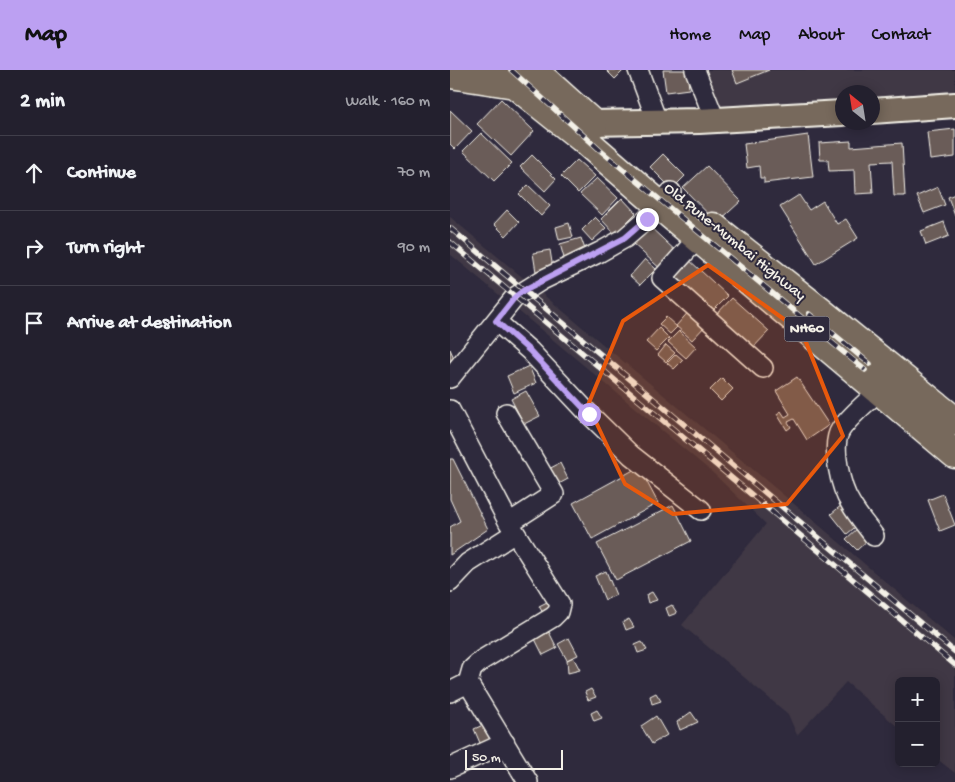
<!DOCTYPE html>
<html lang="en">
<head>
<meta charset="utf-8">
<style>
  :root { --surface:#23202e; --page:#2f2d3a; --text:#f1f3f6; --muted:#a3a3aa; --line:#403e4a; --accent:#bca0f2 }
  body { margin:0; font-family:"Gochi Hand",sans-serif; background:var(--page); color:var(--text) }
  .controls { position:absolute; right:15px; bottom:15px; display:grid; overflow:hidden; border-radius:8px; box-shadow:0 2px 12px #0003 }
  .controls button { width:45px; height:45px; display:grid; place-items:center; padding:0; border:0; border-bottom:1px solid var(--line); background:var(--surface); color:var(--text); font:25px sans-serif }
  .compass { position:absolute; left:385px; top:15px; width:45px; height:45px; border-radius:50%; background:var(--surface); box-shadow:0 2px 12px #0003; rotate:330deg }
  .scale { position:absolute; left:15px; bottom:12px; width:98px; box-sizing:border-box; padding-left:5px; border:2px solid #f4f1e8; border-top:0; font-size:14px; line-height:18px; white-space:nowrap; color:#f4f1e8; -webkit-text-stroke:4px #2f2a3d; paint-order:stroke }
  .stop { position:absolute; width:15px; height:15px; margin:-11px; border:4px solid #bca0f2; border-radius:50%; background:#fff }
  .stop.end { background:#bca0f2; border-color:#fff; box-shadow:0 1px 5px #0008 }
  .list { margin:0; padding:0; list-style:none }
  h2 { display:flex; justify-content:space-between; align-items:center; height:65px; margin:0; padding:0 20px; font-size:21px }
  h2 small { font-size:16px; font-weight:400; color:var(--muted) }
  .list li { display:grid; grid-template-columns:32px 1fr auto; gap:15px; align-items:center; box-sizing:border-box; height:75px; padding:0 20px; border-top:1px solid var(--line) }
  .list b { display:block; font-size:19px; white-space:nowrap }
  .list em { font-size:16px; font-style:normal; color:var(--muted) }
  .icon { flex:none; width:28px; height:28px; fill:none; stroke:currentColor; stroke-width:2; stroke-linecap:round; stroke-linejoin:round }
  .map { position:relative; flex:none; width:505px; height:712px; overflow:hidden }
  header { display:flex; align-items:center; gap:30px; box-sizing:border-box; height:70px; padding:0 25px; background:var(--accent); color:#111 }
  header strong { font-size:24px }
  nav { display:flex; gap:28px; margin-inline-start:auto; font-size:18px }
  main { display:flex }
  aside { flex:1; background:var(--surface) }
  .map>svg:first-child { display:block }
  .built { fill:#413945 }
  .building { fill:#6b5b59; stroke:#f4f1e8 }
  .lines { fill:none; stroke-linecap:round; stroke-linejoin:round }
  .minor-casing { stroke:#f4f1e8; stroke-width:22 }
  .major-casing { stroke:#f4f1e8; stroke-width:28 }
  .highway-casing { stroke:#f4f1e8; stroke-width:31 }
  .minor { stroke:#2f2a3d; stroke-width:19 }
  .major { stroke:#77695c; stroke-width:24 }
  .highway { stroke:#77695c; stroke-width:28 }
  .rail-casing { stroke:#f4f1e8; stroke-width:5.5 }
  .rail { stroke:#2f2a3d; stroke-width:4; stroke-dasharray:11; stroke-linecap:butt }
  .route { stroke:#bca0f2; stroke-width:6 }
  .marked { fill:#e8590c; fill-opacity:0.2; stroke:#e8590c; stroke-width:4; stroke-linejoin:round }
  .labels { text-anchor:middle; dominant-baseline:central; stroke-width:4; stroke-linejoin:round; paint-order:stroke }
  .shield { fill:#2f2a3d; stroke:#b9b5b5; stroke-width:1 }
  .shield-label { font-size:15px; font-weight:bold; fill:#f4f1e8 }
  .street-label { font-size:16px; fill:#f4f1e8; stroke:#2f2a3d }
</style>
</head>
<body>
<header>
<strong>Map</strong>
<nav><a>Home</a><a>Map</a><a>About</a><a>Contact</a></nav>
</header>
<main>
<aside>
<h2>2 min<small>Walk · 160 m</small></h2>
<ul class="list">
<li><svg class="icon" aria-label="ahead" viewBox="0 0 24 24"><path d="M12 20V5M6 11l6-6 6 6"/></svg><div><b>Continue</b></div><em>70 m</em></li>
<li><svg class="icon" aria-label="right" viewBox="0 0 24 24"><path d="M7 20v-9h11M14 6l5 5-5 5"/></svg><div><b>Turn right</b></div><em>90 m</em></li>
<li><svg class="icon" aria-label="arrive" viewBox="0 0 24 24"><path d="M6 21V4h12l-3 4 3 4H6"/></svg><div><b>Arrive at destination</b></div></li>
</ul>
</aside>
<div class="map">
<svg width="505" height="712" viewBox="0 0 505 712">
  <rect width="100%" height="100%" fill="#2f2a3d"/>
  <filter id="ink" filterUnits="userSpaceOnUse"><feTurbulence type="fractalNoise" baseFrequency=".02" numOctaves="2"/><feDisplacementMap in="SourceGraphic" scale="10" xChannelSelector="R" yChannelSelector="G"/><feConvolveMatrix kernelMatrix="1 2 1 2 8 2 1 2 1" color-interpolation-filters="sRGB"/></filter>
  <g filter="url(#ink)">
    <path class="built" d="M247,0H505V23L423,28L422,22H392V30L261,39Z
      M0,147L337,428L505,571V703L486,688V611H449V658L396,612L347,665L338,644L232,555L316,454L263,403L0,184Z"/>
    <path class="building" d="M156,0H174L165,9Z
      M213,0H237L239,19L216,22Z
      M282,0H319L287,13Z
      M51,29L84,61L61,86L27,54Z
      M0,40L22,61L5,79L0,74Z
      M505,59V87L480,90L477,62Z
      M31,63L62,93L44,111L13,81Z
      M358,65L363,107L314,113V108H310L309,96L297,98L294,74Z
      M401,71V77L452,73L455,126H444L442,91L421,92L423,123L405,124L404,100L379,101L378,90H370L369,73Z
      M213,84L235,106L222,119L200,97Z
      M82,85L106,109L95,121L70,97Z
      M127,90L145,106L128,123L111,106Z
      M257,96L291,131L267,153L233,118Z
      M147,108L168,128L152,145L130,124Z
      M78,115L100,136L91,146L69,124Z
      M488,117L495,135L474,143L467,126Z
      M505,124V146L498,127Z
      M349,125L359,140L373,131L387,154L396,149L408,168L366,194L330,137Z
      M172,128L186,143L165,164L151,149Z
      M57,140L69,152L56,166L44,154Z
      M145,147L156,158L142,171L132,160Z
      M494,152L499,166L476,175L471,161Z
      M119,153L123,167L109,170L106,157Z
      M197,154L230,185L214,202L181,172Z
      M131,168L136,182L114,188L110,174Z
      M100,180L103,199L86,202L83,183Z
      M237,188L278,226L259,245L219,208Z
      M195,189L206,199L190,215L180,206Z
      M282,228L319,261L300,281L263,248Z
      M241,239L257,254L242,270L226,256Z
      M216,247L227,257L220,264L209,254Z
      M209,258L219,268L206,281L196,272Z
      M229,261L246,277L236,288L218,272Z
      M216,275L225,283L216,292L208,285Z
      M0,279L5,290L0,292Z
      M226,284L233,290L224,299L217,293Z
      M79,296L86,313L64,323L57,306Z
      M347,307L379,355L357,370L344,349L338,352L341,357L337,360L327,344L331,341L335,347L340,344L326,321Z
      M272,308L283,319L271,331L260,320Z
      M76,321L90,346L74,354L61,329Z
      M0,389H3L38,459L0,485V457L10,451L0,429Z
      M110,393L118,409L105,416L97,400Z
      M189,397L208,433L142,469L123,433Z
      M493,424L505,455L490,461L478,430Z
      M393,434L409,454L397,464L381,444Z
      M223,435L241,471L166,510L147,474Z
      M409,457L420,468L407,480L396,469Z
      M156,501L166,525L155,530L145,506Z
      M202,522L207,530L198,533L196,525Z
      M103,529L108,537L94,545L89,536Z
      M222,535L227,543L219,546L216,538Z
      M179,549L184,557L176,560L173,552Z
      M99,562L107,578L93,585L85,569Z
      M119,568L128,585L117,590L108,574Z
      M192,572L197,580L188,583L185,575Z
      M123,587L130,600L118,603L117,590Z
      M141,619L146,627L138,630L135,622Z
      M206,623L211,631L202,634L200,626Z
      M147,640L152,648L144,651L141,643Z
      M241,642L248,652L230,660L227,652Z
      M206,646L217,665L202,674L191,656Z
      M40,652L49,673L33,680L24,659Z"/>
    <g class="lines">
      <defs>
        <path id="minor" d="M188,0L207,51
          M245,0L265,50
          M248,168L212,208L313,298
          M46,251L80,281L139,344L181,385L251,440
          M0,308L65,227L92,210L150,182L175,168L197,149L221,122
          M0,340L59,453L110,534L108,542L103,547L32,590L22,599L18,613
          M56,343L104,424L59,453
          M424,466C416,455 407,445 401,434C391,419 380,375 391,359C401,345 417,332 430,320
          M0,512L18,493L65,463
          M0,622L18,613L78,712
          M0,698L55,673"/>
        <path id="major" d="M422,41L505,35
          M129,64L141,53L249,51L392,43"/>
        <path id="highway" d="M47,0L132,68L221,145L505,384
          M83,0L143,54
          M0,4L65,14
          M263,157L367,239L505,351"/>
      </defs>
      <use href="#minor" class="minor-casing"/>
      <use href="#major" class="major-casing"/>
      <use href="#highway" class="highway-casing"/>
      <use href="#minor" class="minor"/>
      <use href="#major" class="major"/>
      <use href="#highway" class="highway"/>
      <defs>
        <path id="rail" d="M61,0L151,81L415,300
          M0,158L505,582
          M0,172L505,595
          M359,244L420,294"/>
      </defs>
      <use href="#rail" class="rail-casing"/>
      <use href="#rail" class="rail"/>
    </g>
  </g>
  <g class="lines" filter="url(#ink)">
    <path class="route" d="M139,344L80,281L46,251L65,227L74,220L175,168L197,149"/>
  </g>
  <path class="marked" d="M258,195L352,262L393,366L337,434L223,444L175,414L138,335L173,251Z"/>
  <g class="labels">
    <rect class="shield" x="334.5" y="246.5" width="45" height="25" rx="4"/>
    <g class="shield-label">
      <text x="357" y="259">NH60</text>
    </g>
    <g class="street-label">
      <text transform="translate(284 173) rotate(39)">Old Pune-Mumbai Highway</text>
    </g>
  </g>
</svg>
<div class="controls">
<button>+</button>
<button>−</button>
</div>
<svg class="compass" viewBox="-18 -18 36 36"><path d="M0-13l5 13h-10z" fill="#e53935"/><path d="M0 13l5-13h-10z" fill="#a3a3aa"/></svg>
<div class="scale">50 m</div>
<div class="stop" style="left:139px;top:344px"></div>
<div class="stop end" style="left:197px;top:149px"></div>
</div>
</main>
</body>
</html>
